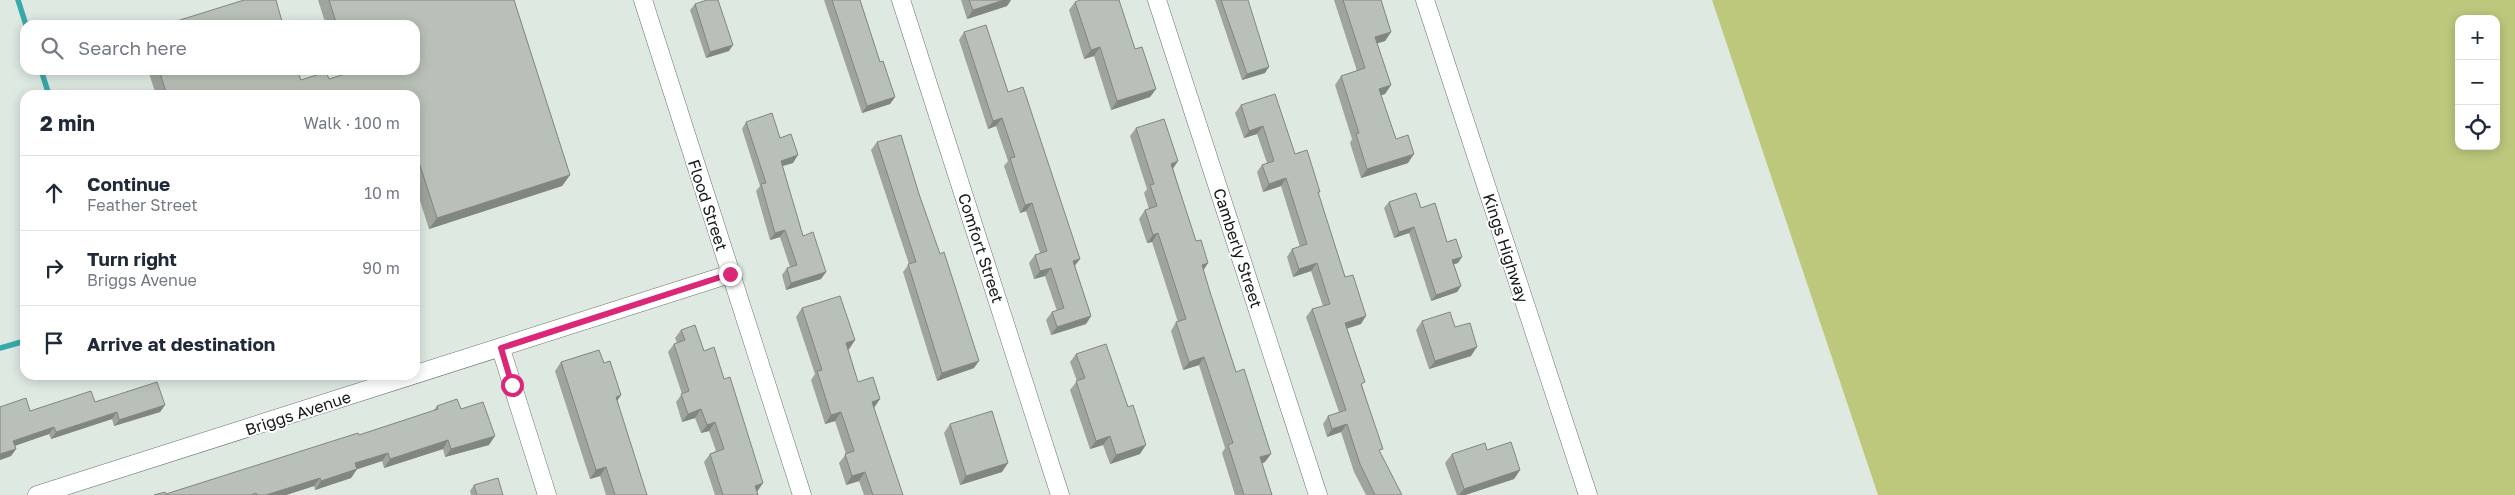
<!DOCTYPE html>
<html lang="en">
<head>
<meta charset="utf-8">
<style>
  :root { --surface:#fff; --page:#f6f6f7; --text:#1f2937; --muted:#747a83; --line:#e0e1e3 }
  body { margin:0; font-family:"Golos Text",sans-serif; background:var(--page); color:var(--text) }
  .controls { position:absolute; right:15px; top:15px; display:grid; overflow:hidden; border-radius:10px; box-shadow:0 2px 12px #0003 }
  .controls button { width:45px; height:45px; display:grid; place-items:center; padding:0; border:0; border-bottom:1px solid var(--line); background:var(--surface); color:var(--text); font:25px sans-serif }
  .stop { position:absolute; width:15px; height:15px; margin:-11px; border:4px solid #db2777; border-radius:50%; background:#fff }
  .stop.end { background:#db2777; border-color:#fff; box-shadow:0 1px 5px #0008 }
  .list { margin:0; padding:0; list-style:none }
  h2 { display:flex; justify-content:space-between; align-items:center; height:65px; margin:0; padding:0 20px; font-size:21px }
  h2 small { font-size:16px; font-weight:400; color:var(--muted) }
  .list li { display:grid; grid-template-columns:32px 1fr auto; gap:15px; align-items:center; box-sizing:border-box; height:75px; padding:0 20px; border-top:1px solid var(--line) }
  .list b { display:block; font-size:19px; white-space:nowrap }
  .list p { margin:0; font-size:16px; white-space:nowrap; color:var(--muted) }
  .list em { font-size:16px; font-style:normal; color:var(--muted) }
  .icon { flex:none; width:28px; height:28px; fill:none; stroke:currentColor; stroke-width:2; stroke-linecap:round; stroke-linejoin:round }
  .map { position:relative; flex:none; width:2515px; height:495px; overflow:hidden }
  .search { position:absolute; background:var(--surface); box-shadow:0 2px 12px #0003; left:20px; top:20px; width:400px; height:55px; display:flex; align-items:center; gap:12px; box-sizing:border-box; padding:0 18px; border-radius:15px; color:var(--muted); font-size:19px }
  .panel { position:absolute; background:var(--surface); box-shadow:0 2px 12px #0003; left:20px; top:90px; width:400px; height:290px; border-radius:15px }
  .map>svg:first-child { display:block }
  .green { fill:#bec87d; fill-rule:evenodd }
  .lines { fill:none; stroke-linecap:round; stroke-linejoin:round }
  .stream { stroke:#38aaad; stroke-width:5.5 }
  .minor-casing { stroke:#69726c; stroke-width:19 }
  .minor { stroke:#fff; stroke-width:18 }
  .wall { fill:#9fa59d }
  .shaded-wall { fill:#828680 }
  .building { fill:#b9c0b7; stroke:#828680 }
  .route { stroke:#db2777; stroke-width:6 }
  .labels { text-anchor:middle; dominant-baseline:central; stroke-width:4; stroke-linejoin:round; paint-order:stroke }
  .street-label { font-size:16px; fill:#151816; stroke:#fff }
</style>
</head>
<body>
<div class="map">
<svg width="2515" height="495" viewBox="0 0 2515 495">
  <rect width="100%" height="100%" fill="#dee9e2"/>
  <path class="green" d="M1712,0H2515V495H1878ZM2459,19H2496V146H2459Z"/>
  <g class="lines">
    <path class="stream" d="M18,0L26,25
      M41,70L49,95
      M0,348L25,341"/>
    <defs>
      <path id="minor" d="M643,0L802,495
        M901,0L1060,495
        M1157,0L1318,495
        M1425,0L1588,495
        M501,349L547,495
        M37,495L730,274"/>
    </defs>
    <use href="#minor" class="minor-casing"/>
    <use href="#minor" class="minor"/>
  </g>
  <path class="wall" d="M318,0H514L570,175L562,186L429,229L415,185V95H156L148,70H297L301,80L329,79L415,70V25H326Z
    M824,0H860L880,62L895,97L890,104L862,113Z
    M961,0H1011L1007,6L967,19Z
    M1215,0H1248L1265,73L1242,80Z
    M1334,0H1381L1391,32L1385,41L1377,43L1391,85L1385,94L1381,95L1396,139L1408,163L1361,178L1350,143L1352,139L1335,85L1341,76L1357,71Z
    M1075,2L1135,49L1156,89L1150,97L1111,110L1094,56L1084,59L1069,10Z
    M695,4L729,51L706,58L690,10Z
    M964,32L1008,92L1080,259L1075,266L1091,316L1086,324L1051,335L1046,320L1052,312L1057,311L1045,276L1034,279L1029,263L1035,255L1040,253L1026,211L1020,213L1004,166L1008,161L996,126L988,129L959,40Z
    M1241,105L1295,154L1318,194L1361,324L1347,328L1380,453L1402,495H1366L1354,472L1341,432L1327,437L1323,424L1328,416L1339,412L1306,317L1312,309L1323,306L1311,271L1293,277L1287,257L1292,249L1300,247L1281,186L1263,192L1257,172L1262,165L1267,163L1257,134L1244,138L1235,113Z
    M746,122L780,138L793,163L782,166L803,236L826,272L821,279L786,290L782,275L787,268L790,267L780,237L770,240L756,191L760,186L742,129Z
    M1136,128L1178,161L1173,168L1210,292L1265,462L1262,463L1272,495H1235L1222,453L1225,448L1199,365L1183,370L1171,331L1176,322H1178L1152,242L1147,243L1139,219L1145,210L1149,209L1144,193L1147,189L1130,136Z
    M877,142L919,194L974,368L937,381L903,272L909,264L871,150Z
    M1389,202L1421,208L1447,242L1458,263L1454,264L1461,286L1457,292L1431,301L1409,233L1394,238L1384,208Z
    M802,308L855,340L849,349H848L858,382L874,408L903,495H864L859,481L846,485L839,463L846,454L835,421L825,424L811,380L815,374L796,317Z
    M1422,321L1455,327L1471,356L1429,369L1416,330Z
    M681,330L704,351L758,495H715L704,462L710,454L716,451L709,431L701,433L695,418L682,422L676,402L682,394L668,352L674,344L677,343L675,338Z
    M1076,354L1140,454L1110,464L1103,445L1090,449L1070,390L1077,381L1070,362Z
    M561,362L604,363L621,395L617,401L647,495H606L600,476L590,479L555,371Z
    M95,402L165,405L160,412L114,426L112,419L51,439L49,434L15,445L16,449L11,456L0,460V407L30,411Z
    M437,406L461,409L489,445L445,457L443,449L384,468L382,461L357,469L351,478L315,490L314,486L286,495H154L166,494L359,435L433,411Z
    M950,424L1002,472L960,485L944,433Z
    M1487,450L1520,470L1514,479L1465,495H1457L1445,463L1452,454Z
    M474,485L503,495H471L470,491Z"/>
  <path class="shaded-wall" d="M1004,0H1011L1007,6L967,19L973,10Z
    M1391,32L1385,41L1369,46L1375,37Z
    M733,45L729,51L706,58L710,52Z
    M1100,47L1094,56L1084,59L1091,50Z
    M1269,67L1265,73L1242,80L1247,74Z
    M1391,85L1385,94L1373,98L1379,89Z
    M1156,89L1150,97L1111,110L1117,101Z
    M895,97L890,104L862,113L867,106Z
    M1002,118L996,126L988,129L993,121Z
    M1263,126L1257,134L1244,138L1249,131Z
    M1414,154L1408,163L1361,178L1367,169Z
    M798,155L793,163L776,168L781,161Z
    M1178,161L1172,170L1171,164Z
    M570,175L562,186L429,229L437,218Z
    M1286,178L1281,186L1263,192L1269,184Z
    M1032,203L1026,211L1020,213L1025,205Z
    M1414,227L1409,233L1394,238L1399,232Z
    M785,230L780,237L770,240L775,233Z
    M1158,233L1152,242L1147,243L1153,235Z
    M1462,257L1458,263L1448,266L1452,260Z
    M1080,259L1074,266L1073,261Z
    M1208,263L1203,271L1202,265Z
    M1317,263L1311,271L1293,277L1299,269Z
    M1051,268L1045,276L1034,279L1040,271Z
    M826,272L821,279L786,290L791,283Z
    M1461,286L1457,292L1431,301L1436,295Z
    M1091,316L1086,324L1051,335L1057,327Z
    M1366,316L1361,324L1340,331L1345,323Z
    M855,340L849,349L840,352L846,343Z
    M1477,347L1471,356L1429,369L1435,361Z
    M1204,357L1199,365L1183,370L1189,362Z
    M979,361L974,368L937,381L942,373Z
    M621,395L615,404L616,397Z
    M880,399L874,408L872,402Z
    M165,405L160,412L114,426L119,420Z
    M701,409L695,418L682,422L688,414Z
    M117,412L112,419L51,439L56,432Z
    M841,412L835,421L825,424L831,415Z
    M715,422L709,431L701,433L707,425Z
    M1347,424L1341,432L1327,437L1332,429Z
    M54,427L49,434L9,448L13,441Z
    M495,436L489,445L445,457L451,449Z
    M1110,436L1103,445L1090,449L1096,441Z
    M448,440L443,449L384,468L390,459Z
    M1146,445L1140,454L1110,464L1116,455Z
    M16,449L11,456L0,460V454Z
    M388,453L382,461L349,472L355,463Z
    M1271,454L1265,462L1254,466L1260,457Z
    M1008,463L1002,472L960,485L966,476Z
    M606,467L600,476L590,479L596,470Z
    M357,469L351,478L315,490L321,481Z
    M1520,470L1514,479L1465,495H1459L1464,489Z
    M865,472L859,481L846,485L852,476Z
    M320,478L314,486L286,495H266Z
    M763,483L757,492L755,486Z"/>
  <path class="building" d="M244,0H276L283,25H164Z
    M329,0H514L570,175L437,218L415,150V95H167L159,70H297L301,80L326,72L329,79L358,70H415V25H337Z
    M707,0H718L733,45L710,52L695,4Z
    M832,0H860L880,62L883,61L895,97L867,106Z
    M969,0H1004L973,10Z
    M1080,0H1119L1135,49L1142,47L1156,89L1117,101L1100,47L1091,50L1075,2Z
    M1221,0H1248L1269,67L1247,74Z
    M1343,0H1381L1391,32L1375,37L1391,85L1379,89L1396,139L1408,135L1414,154L1367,169L1356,134L1359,133L1341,76L1365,68Z
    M986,25L1008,92L1023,87L1080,259L1073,261L1091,316L1057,327L1052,312L1064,308L1051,268L1040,271L1035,255L1047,251L1032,203L1025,205L1010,158L1015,157L1002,118L993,121L964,32Z
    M1275,94L1295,154L1307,150L1320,192H1318L1345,277L1353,275L1366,316L1345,323L1365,382L1361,384L1383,449L1379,450L1402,495H1375L1360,464L1347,424L1332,429L1328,416L1346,410L1312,309L1330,304L1317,263L1299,269L1292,249L1307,244L1286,178L1269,184L1262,165L1274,161L1263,126L1249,131L1241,105Z
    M772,113L780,138L791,134L798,155L781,161L803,236L813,232L826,272L791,283L787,268L797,265L785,230L775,233L761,184L766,183L746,122Z
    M1164,119L1178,161L1171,164L1196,241L1201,240L1208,263L1202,265L1210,292L1236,372L1244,369L1271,454L1260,457L1272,495H1244L1228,445L1233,443L1204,357L1189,362L1176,322L1186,319L1158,233L1153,235L1145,210L1157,206L1150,185L1154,184L1136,128Z
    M901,135L919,194L940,254L944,252L979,361L942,373L908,264L916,262L877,142Z
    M1416,193L1421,208L1435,203L1447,242L1456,239L1462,257L1452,260L1461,286L1436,295L1414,227L1399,232L1389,202Z
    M840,296L855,340L846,343L858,382L873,377L880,399L872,402L903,495H873L865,472L852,476L845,454L854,451L841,412L831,415L817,371L822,370L802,308Z
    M1450,312L1455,327L1470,323L1477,347L1435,361L1422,321Z
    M695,325L704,351L714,347L724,379L730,377L763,483L755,486L758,495H723L710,454L724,449L715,422L707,425L701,409L688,414L681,394L689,391L674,344L685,340L681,330Z
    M1106,344L1128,407L1133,405L1146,445L1116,455L1110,436L1096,441L1076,381L1085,378L1076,354Z
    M599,350L604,363L610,361L621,395L616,397L647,495H615L606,467L596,470L561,362Z
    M157,382L165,405L119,420L117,412L56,432L54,427L13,441L16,449L0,454V407L26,398L30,411L91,391L95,402Z
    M457,399L461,409L483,402L495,436L451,449L448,440L390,459L388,453L355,463L357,469L321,481L320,478L266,495H257L256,493L251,495H154L165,492L166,494L358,433L359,435L438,409L437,406Z
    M992,411L1008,463L966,476L950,424Z
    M1511,442L1520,470L1464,489L1452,454L1485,443L1487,450Z
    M498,478L503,495H477L474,485Z"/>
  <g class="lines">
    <path class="route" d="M512,385L501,348L730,274"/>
  </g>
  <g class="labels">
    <g class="street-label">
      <text transform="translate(708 205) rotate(72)">Flood Street</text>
      <text transform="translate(981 248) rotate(72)">Comfort Street</text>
      <text transform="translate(1238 248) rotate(72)">Camberly Street</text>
      <text transform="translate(1506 248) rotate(72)">Kings Highway</text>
      <text transform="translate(298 413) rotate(-18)">Briggs Avenue</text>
    </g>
  </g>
</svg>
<div class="controls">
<button>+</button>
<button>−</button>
<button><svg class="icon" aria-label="locate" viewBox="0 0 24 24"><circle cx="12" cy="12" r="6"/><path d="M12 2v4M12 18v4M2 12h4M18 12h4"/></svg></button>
</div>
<div class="stop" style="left:512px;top:385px"></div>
<div class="stop end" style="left:730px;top:274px"></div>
<div class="search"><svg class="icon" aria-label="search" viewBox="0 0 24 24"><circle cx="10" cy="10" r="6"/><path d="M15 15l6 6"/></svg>Search here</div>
<section class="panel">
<h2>2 min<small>Walk · 100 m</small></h2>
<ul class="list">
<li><svg class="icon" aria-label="ahead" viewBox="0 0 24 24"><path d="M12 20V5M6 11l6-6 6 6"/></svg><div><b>Continue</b><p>Feather Street</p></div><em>10 m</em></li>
<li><svg class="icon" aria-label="right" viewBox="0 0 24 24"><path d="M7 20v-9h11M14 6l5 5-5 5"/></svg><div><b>Turn right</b><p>Briggs Avenue</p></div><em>90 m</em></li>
<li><svg class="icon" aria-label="arrive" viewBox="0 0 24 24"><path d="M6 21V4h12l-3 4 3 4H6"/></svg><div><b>Arrive at destination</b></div></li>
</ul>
</section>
</div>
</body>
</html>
